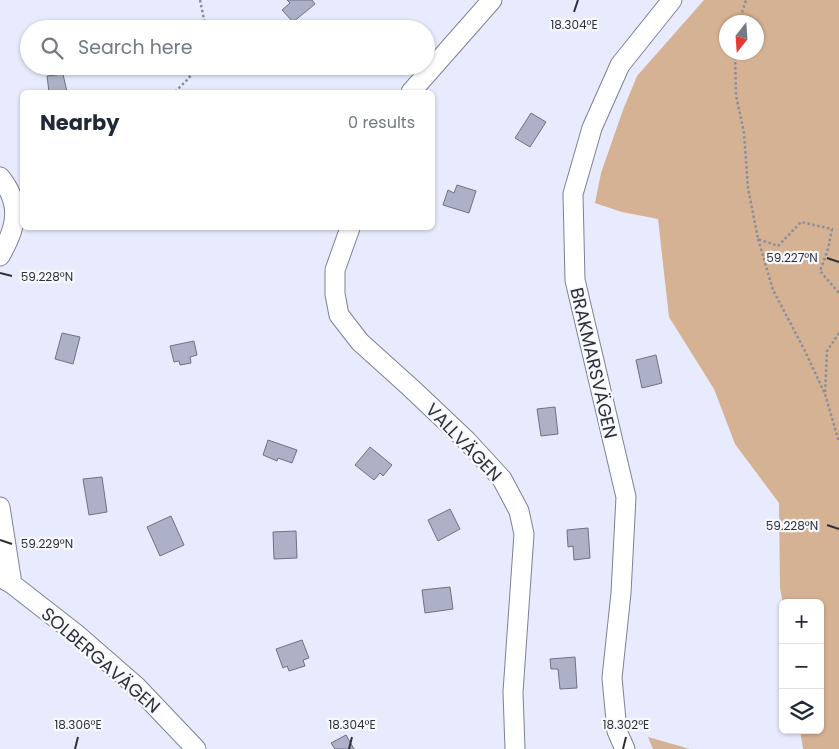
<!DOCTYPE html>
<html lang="en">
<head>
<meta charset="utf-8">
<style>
  :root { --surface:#fff; --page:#f2f2f3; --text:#1f2937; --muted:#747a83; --line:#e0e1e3 }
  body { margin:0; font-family:Poppins,sans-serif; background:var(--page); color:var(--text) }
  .controls { position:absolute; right:15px; bottom:15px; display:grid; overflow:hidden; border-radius:8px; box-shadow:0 1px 4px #0004 }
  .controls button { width:45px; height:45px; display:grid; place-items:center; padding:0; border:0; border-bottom:1px solid var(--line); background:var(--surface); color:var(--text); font:25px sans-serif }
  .compass { position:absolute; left:719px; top:15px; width:45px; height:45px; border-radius:50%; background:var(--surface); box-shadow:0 1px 4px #0004; rotate:197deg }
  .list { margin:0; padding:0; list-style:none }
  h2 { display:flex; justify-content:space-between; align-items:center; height:65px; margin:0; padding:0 20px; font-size:21px }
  h2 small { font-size:16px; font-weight:400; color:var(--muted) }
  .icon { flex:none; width:28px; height:28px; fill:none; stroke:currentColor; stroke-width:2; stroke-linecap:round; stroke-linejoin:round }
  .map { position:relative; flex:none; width:839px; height:749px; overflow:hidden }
  .search { position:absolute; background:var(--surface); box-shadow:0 1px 4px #0004; left:20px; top:20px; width:415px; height:55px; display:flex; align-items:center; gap:12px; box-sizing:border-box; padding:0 18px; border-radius:28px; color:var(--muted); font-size:19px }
  .panel { position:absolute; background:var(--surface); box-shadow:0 1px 4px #0004; left:20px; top:90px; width:415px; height:140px; border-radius:8px }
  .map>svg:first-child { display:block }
  .green { fill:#d5b293; fill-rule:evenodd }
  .building { fill:#adb1c7; stroke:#6e7286 }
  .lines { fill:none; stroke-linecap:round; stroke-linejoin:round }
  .minor-casing { stroke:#7d8195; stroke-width:21 }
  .path { stroke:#8a8d9a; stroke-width:2.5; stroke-dasharray:2.5 2.5; stroke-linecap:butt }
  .minor { stroke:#fff; stroke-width:19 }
  .ticks { fill:none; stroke:#2e3039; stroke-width:2 }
  .labels { text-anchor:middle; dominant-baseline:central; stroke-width:4.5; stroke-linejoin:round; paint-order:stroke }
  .street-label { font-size:18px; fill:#2e3039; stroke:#f8f9fe }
  .ticks-label { font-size:12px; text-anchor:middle; fill:#2e3039; stroke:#f8f9fe; stroke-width:4.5; stroke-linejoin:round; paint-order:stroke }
</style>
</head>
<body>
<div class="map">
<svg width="839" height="749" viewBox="0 0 839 749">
  <rect width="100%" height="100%" fill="#e7ebfd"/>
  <path class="green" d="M704,0H839V749H803L800,730H820V603H783V604L780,588L779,503L735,444L714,389L669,317L658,219L622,212L595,203L601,173L623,110L637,76ZM726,22H756V52H726Z
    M648,737L690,749H653Z"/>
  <path class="building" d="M287,0H312L315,4L293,22L282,10L290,3Z
    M63,74L67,92H49L47,76Z
    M531,113L546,122L530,147L515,138Z
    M457,185L476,191L469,213L443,205L448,190L454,193Z
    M62,333L80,337L73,364L55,359Z
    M194,341L197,355L190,357L191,363L180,365L179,361L174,362L170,346Z
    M656,355L662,383L642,388L636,360Z
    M555,407L558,434L541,436L537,409Z
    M268,440L297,450L292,463L278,458L277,461L263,455Z
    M370,447L392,465L383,476L380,473L374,480L355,465Z
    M102,477L107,512L89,515L83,479Z
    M450,509L460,529L438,541L428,520Z
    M171,516L184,545L160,556L147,527Z
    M588,528L590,558L574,560L573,546L568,547L567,530Z
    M296,531L297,558L274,559L273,532Z
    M450,587L453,609L425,613L422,590Z
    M302,640L309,658L303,660L305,666L289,671L287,666L283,668L276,649Z
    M575,657L577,688L560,689L558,669H551L550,659Z
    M346,735L354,749H335L331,743Z"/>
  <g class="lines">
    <defs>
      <path id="minor" d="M411,92L492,0
        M0,177C22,204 17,227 0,256
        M350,228L335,270V294L339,315L360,342L411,388L467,441L502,479L519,511L524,534L513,692L515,749
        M0,507L12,584
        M0,577L12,584L75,633L137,687L196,749
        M625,749L617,731L612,678L621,593L626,497L575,280L573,194L592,128L620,65L672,0"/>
    </defs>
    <use href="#minor" class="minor-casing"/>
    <path class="path" d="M200,0L206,29
      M739,22L746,0
      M735,52L736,95L744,133L748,188L758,239L778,246L801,222L832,229L828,249L820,271L839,293
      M175,92L189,78L195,66
      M758,239L773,290L804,349L825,394
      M839,333L827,351L825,394L839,442"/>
    <use href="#minor" class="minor"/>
  </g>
  <path class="ticks" d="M574,12L578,0M827,258L839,262M0,273L12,276M827,525L839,529M0,540L12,544M75,749L78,737M349,749L352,737M623,749L626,737"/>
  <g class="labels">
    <g class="street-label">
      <text transform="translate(594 363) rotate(77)">BRAKMARSVÄGEN</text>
      <text transform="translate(464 442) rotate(46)">VALLVÄGEN</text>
      <text transform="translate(101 660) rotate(41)">SOLBERGAVÄGEN</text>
    </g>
  </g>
  <g class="ticks-label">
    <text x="574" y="29">18.304°E</text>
    <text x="792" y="262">59.227°N</text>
    <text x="47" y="281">59.228°N</text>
    <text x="792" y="530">59.228°N</text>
    <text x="47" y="548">59.229°N</text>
    <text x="78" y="729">18.306°E</text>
    <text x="352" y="729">18.304°E</text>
    <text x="626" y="729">18.302°E</text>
  </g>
</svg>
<div class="controls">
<button>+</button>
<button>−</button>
<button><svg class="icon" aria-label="layers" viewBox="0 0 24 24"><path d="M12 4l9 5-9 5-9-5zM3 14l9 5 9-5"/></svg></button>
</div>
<svg class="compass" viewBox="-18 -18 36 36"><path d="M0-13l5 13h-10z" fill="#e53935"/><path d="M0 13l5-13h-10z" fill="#747a83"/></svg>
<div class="search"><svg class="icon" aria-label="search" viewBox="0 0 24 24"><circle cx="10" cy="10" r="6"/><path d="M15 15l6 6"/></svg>Search here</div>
<section class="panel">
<h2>Nearby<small>0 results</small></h2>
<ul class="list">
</ul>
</section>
</div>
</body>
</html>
